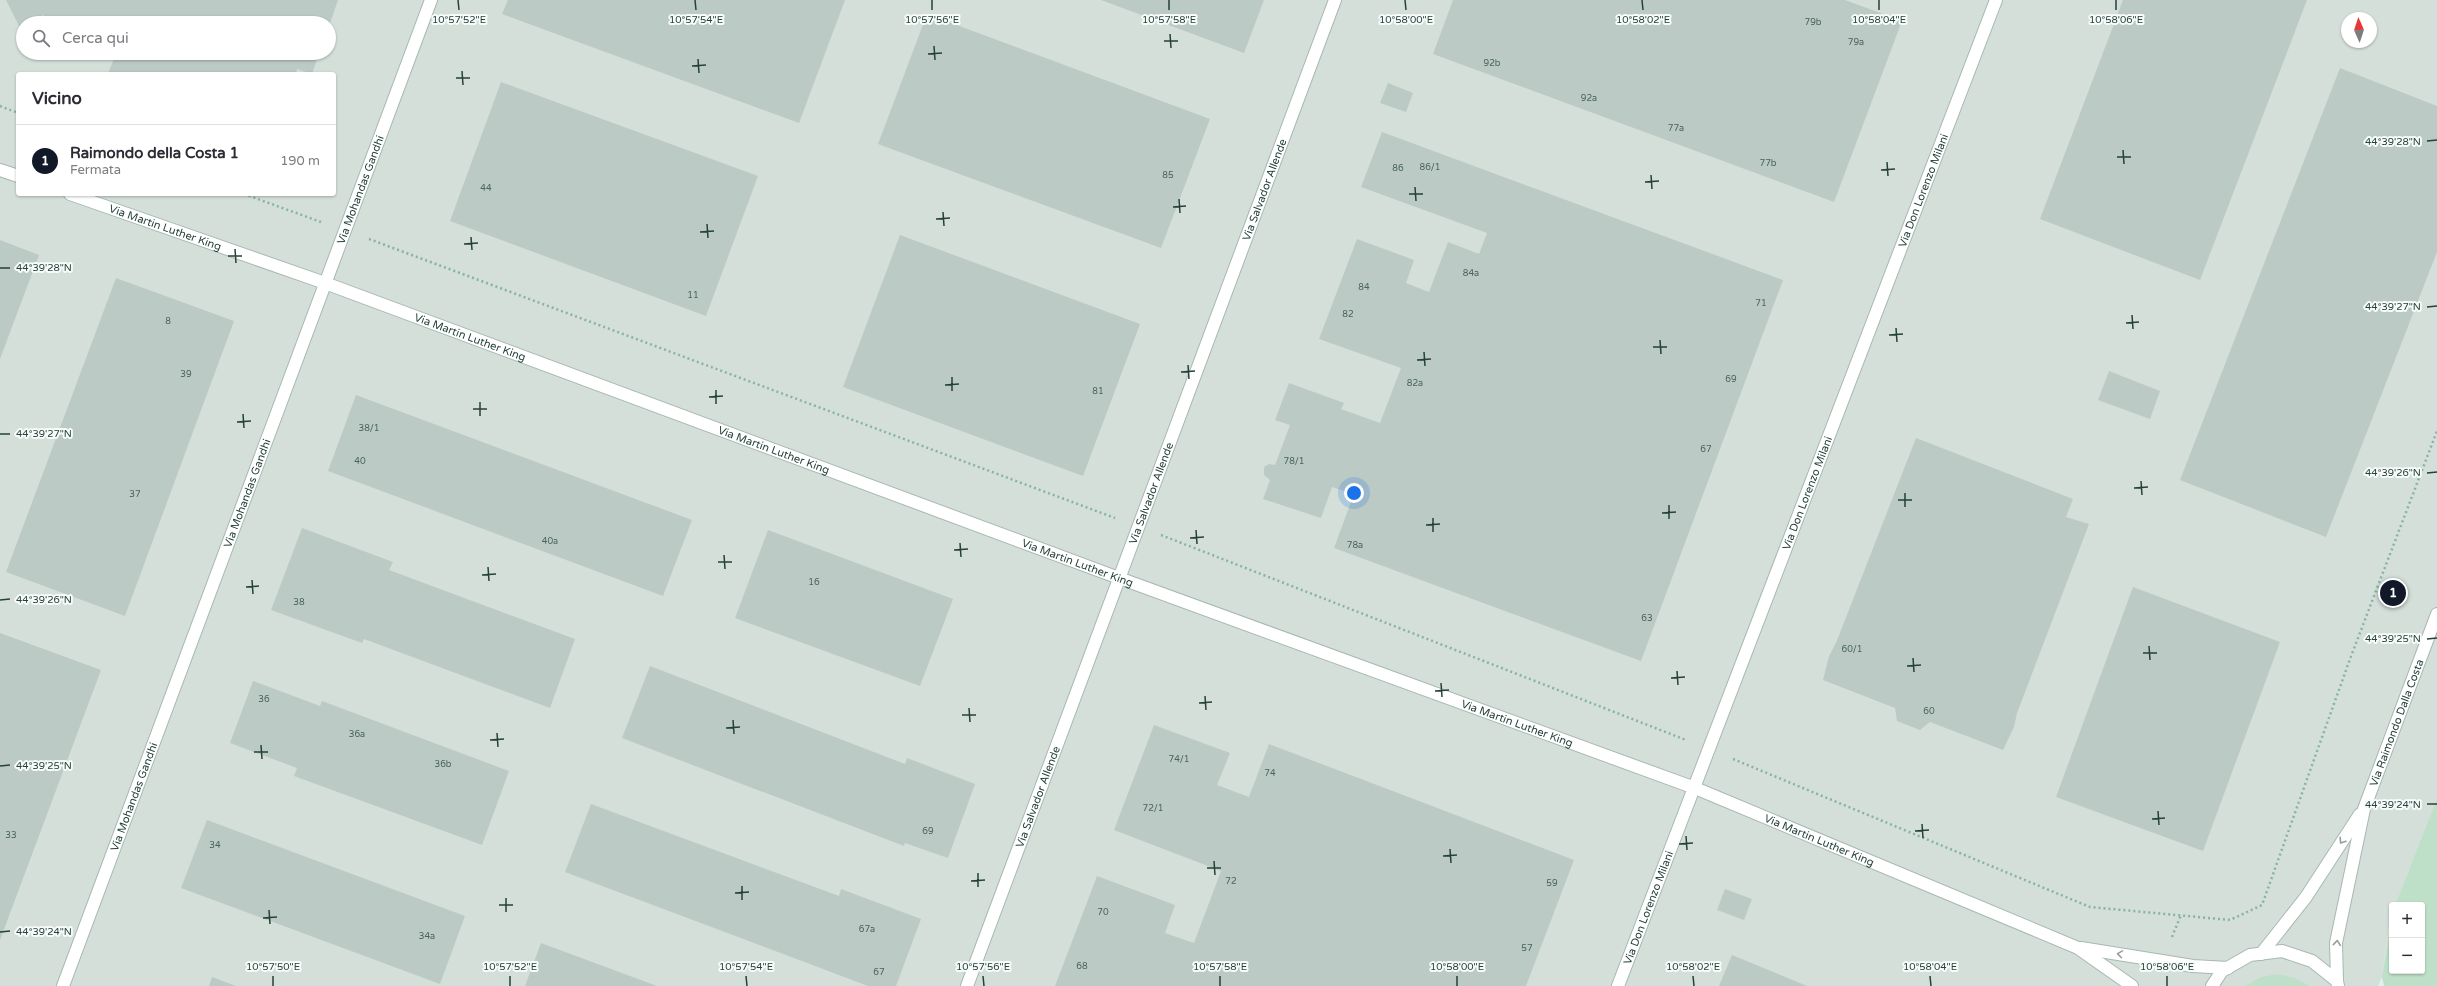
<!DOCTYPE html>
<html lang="it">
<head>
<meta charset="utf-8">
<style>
  :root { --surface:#fff; --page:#f7f7f7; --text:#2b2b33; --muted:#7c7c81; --line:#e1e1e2; --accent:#111827 }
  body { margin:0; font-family:"Varela Round",sans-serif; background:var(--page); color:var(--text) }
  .controls { position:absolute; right:12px; bottom:12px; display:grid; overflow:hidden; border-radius:4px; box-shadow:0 1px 3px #0004 }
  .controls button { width:36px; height:36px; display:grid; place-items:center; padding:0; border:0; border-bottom:1px solid var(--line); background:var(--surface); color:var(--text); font:20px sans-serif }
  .compass { position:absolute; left:2341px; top:12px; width:36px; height:36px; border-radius:50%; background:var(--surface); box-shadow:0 1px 3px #0004; rotate:357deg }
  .you { position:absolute; left:1354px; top:493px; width:14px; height:14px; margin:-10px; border:3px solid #fff; border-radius:50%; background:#1a73e8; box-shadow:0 0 0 6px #1a73e833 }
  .badge { display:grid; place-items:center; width:26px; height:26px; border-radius:50%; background:var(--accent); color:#fff; font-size:13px; font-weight:700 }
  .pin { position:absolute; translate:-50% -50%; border:2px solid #fff; box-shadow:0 1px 4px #0006 }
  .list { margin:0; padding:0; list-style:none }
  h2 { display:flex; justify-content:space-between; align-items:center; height:52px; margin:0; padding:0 16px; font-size:17px }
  h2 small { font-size:13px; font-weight:400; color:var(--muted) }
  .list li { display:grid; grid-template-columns:26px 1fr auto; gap:12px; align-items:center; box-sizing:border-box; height:72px; padding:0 16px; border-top:1px solid var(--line) }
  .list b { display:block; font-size:15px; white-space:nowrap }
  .list p { margin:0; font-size:13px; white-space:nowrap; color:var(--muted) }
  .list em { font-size:13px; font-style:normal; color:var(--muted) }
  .icon { flex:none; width:22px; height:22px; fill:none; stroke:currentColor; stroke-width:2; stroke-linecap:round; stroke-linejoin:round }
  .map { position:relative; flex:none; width:2437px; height:986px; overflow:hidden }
  .search { position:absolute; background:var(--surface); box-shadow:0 1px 3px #0004; left:16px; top:16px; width:320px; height:44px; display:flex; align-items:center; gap:10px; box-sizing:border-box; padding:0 14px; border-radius:22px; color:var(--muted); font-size:15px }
  .panel { position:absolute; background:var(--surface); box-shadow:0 1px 3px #0004; left:16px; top:72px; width:320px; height:124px; border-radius:4px }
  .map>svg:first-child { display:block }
  .built { fill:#d4dfda; fill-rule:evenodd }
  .green { fill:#bfe0c8 }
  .building { fill:#bbcac4 }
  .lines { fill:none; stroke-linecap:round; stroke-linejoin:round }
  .minor-casing { stroke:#a8b8b2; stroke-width:14 }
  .path { stroke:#86b3a5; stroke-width:2.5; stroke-dasharray:2 3; stroke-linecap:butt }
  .minor { stroke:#fff; stroke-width:12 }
  .oneway { stroke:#92a09c }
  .ticks { fill:none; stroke:#24423a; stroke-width:1.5 }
  .labels { text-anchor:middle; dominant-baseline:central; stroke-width:4; stroke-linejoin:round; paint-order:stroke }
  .number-label { font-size:9px; fill:#4a645c }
  .street-label { font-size:11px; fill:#24423a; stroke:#f7fbf9 }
  .ticks-label { font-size:10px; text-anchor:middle; fill:#24423a; stroke:#f7fbf9; stroke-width:4; stroke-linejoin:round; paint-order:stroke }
</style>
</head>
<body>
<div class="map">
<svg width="2437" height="986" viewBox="0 0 2437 986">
  <rect width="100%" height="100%" fill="#e6efeb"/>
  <path class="built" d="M0,0H2437V798L2395,905H2392L2382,977L2378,986H0ZM2347,18H2371V42H2347ZM23,23H329V53H23ZM18,74H334V194H18Z"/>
  <path class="green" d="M2437,798V986H2384L2382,977L2392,914V971H2422V905H2395Z
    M2278,974L2295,978L2310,986H2245L2261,977Z"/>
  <path class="building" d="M6,0H338L330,23H62L42,15L39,23H23V34Z
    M508,0H845L799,123L502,14Z
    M1101,0H1264L1244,53Z
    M1453,0H1845L1902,21L1834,202L1433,54Z
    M2123,0H2307L2200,280L2040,219Z
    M927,14L1210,119L1161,248L878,144Z
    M116,53H319L312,74L297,69L296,74H108Z
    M2340,68L2437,106V252L2326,537L2180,480Z
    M501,82L758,176L706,316L450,221Z
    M1388,83L1413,93L1406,112L1380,103Z
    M1382,132L1783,280L1641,661L1334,548L1354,494L1332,487L1321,518L1263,499L1270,480L1264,475V467L1269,464L1275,465L1290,425L1275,420L1289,383L1344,403L1341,409L1380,423L1401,368L1319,339L1357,239L1414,260L1406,283L1429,292L1448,242L1479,254L1487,233L1361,187Z
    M900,235L1140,324L1083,476L843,387Z
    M0,240L39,255L0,359Z
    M116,278L234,321L125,616L6,572Z
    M2109,371L2160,391L2150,419L2098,400Z
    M356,395L692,520L663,596L328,471Z
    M1916,438L2073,499L2066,517L2089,524L2017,713L2014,727L2003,750L1930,722L1920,730L1897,721L1895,708L1823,680L1829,656L1836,643Z
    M302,528L393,562L389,570L575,639L550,708L364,639L362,643L271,610Z
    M768,530L953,599L920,686L735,618Z
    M2133,587L2280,642L2203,851L2056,797Z
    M0,633L101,670L0,940Z
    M650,666L905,764L907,758L975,784L948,858L905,843L904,846L622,738Z
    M253,681L320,706L322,701L509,771L482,845L294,776L297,768L230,743Z
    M1154,725L1230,753L1217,785L1249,797L1269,744L1574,860L1526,986H1055L1097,876L1175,905L1165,933L1194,943L1221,871L1114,830Z
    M591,804L839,896L841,889L921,919L896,986H868L565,872Z
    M207,820L465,916L440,984L181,888Z
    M1725,889L1752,899L1744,920L1717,910Z
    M541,943L657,986H525Z
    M1732,955L1807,986H1719Z
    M212,977L236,986H209Z"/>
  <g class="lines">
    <defs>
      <g id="minor">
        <path d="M0,170L18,176"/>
        <path id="s1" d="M70,194L325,283L1119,578L1695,788L2078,948L2132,986"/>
        <path d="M2081,948L2193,966L2228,968"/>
        <path d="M2261,954L2306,897L2360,814"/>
        <path id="s2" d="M2337,981L2336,943L2364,809L2437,614"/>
        <path id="s3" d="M63,986L431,0"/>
        <path id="s4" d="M967,986L1335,0"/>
        <path id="s5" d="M1618,986L1996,0"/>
        <path d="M2212,986L2222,971L2250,955L2282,951L2312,961L2337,981L2338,986"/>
      </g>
    </defs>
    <use href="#minor" class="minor-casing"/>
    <path class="path" d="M0,106L18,113
      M244,194L321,222
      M369,239L1115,518
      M1161,535L1686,740
      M1733,759L2090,907L2230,920L2262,905L2350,659L2437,431
      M2172,937L2181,915"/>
    <use href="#minor" class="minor"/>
  </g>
  <defs><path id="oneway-chevron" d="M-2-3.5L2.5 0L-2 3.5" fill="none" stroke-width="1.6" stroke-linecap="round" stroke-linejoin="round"/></defs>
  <g class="oneway">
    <use href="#oneway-chevron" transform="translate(2342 841) rotate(123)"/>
    <use href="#oneway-chevron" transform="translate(2337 943) rotate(-84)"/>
    <use href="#oneway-chevron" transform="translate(2120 954) rotate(-171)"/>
  </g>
  <path class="ticks" d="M458,0L459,10M695,0L696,10M932,0V10M1169,0V10M1405,0L1406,10M1642,0L1643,10M1879,0V10M2116,0V10M1170,34L1171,48M1164,41H1178M934,46L935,60M928,54L942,53M698,59L699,73M692,66L706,65M462,71L463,85M456,78H470M2427,141L2437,140M2123,150L2124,164M2117,157H2131M1887,162L1888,176M1881,170L1895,169M1651,175L1652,189M1645,182L1659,181M1415,187L1416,201M1409,194H1423M1179,199L1180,213M1173,207L1186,206M943,212L944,226M936,219L950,218M707,224L708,238M700,232L714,231M471,237L472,250M464,244L478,243M235,249L236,263M228,256H242M0,268H10M2427,307L2437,306M2132,315L2133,329M2126,323L2139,322M1896,328L1897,342M1889,335L1903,334M1660,340L1661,354M1653,347H1667M1424,352L1425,366M1417,360L1431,359M1188,365L1189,379M1181,372L1195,371M952,377V391M945,385L959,384M716,390V404M709,397L723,396M480,402V416M473,409H487M243,414L244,428M237,422L251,421M0,434H10M2427,473L2437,472M2141,481L2142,495M2134,488L2148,487M1905,493V507M1898,500H1912M1669,505V519M1662,513L1676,512M1433,518V532M1426,525L1440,524M1196,530L1197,544M1190,538L1204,537M960,543L961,557M954,550L968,549M724,555L725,569M718,562H732M488,567L489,581M482,575L496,574M252,580L253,594M246,587L259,586M0,600L10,599M2427,639L2437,638M2149,646L2150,660M2143,653H2157M1913,658L1914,672M1907,666L1921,665M1677,671L1678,685M1671,678L1685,677M1441,683L1442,697M1435,691L1449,690M1205,696L1206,710M1199,703L1212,702M969,708L970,722M962,715H976M733,720L734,734M726,728L740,727M497,733L498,747M490,740L504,739M261,745L262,759M254,752H268M0,766L10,765M2427,804H2437M2158,811L2159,825M2152,819L2165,818M1922,824L1923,838M1915,831L1929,830M1686,836L1687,850M1679,844L1693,843M1450,849L1451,863M1443,856L1457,855M1214,861L1215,875M1207,868H1221M978,873V887M971,881L985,880M742,886V900M735,893L749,892M506,898V912M499,905H513M269,910L270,924M263,918L277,917M0,932L10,931M273,976V986M510,976V986M746,976L747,986M983,976L984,986M1220,976V986M1457,976V986M1693,976L1694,986M1930,976L1931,986M2167,976V986"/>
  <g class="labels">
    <g class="number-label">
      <text x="1813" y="22">79b</text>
      <text x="1856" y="42">79a</text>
      <text x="1492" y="63">92b</text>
      <text x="1589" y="98">92a</text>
      <text x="1676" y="128">77a</text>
      <text x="1768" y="163">77b</text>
      <text x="1430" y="167">86/1</text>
      <text x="1398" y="168">86</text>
      <text x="1168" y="175">85</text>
      <text x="486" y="188">44</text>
      <text x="1471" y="273">84a</text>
      <text x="1364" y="287">84</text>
      <text x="693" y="295">11</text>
      <text x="1761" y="303">71</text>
      <text x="1348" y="314">82</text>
      <text x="168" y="321">8</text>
      <text x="186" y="374">39</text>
      <text x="1731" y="379">69</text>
      <text x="1415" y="383">82a</text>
      <text x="1098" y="391">81</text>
      <text x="369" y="428">38/1</text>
      <text x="1706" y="449">67</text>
      <text x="360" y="461">40</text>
      <text x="1294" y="461">78/1</text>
      <text x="135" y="494">37</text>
      <text x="550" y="541">40a</text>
      <text x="1355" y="545">78a</text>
      <text x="814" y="582">16</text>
      <text x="299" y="602">38</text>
      <text x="1647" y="618">63</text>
      <text x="1852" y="649">60/1</text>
      <text x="264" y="699">36</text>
      <text x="1929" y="711">60</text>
      <text x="357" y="734">36a</text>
      <text x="1179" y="759">74/1</text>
      <text x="443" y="764">36b</text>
      <text x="1270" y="773">74</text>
      <text x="1153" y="808">72/1</text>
      <text x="928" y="831">69</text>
      <text x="11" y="835">33</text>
      <text x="215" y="845">34</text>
      <text x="1231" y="881">72</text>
      <text x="1552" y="883">59</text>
      <text x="1103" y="912">70</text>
      <text x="867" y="929">67a</text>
      <text x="427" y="936">34a</text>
      <text x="1527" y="948">57</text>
      <text x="1082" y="966">68</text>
      <text x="879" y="972">67</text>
    </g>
    <g class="street-label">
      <text stroke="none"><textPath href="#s3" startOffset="850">Via Mohandas Gandhi</textPath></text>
      <text stroke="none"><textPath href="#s4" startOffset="850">Via Salvador Allende</textPath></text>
      <text stroke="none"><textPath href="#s5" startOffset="852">Via Don Lorenzo Milani</textPath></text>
      <text stroke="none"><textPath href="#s1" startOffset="101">Via Martin Luther King</textPath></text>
      <text stroke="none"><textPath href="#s1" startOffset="425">Via Martin Luther King</textPath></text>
      <text stroke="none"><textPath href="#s1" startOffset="749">Via Martin Luther King</textPath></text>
      <text stroke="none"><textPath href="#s3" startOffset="526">Via Mohandas Gandhi</textPath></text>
      <text stroke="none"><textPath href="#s4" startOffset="526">Via Salvador Allende</textPath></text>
      <text stroke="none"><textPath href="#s5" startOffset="528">Via Don Lorenzo Milani</textPath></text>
      <text stroke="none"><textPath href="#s1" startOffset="1073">Via Martin Luther King</textPath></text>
      <text stroke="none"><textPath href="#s1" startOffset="1541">Via Martin Luther King</textPath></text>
      <text stroke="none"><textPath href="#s2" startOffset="267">Via Raimondo Dalla Costa</textPath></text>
      <text stroke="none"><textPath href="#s3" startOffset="202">Via Mohandas Gandhi</textPath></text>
      <text stroke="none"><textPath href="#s4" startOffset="202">Via Salvador Allende</textPath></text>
      <text stroke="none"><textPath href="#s1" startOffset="1865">Via Martin Luther King</textPath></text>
      <text stroke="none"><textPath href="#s5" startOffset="84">Via Don Lorenzo Milani</textPath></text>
    </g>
  </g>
  <g class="ticks-label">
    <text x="459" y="23">10°57'52"E</text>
    <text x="696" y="23">10°57'54"E</text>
    <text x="932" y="23">10°57'56"E</text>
    <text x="1169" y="23">10°57'58"E</text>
    <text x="1406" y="23">10°58'00"E</text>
    <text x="1643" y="23">10°58'02"E</text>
    <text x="1879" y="23">10°58'04"E</text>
    <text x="2116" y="23">10°58'06"E</text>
    <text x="2393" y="145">44°39'28"N</text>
    <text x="44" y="271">44°39'28"N</text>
    <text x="2393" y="310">44°39'27"N</text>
    <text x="44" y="437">44°39'27"N</text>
    <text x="2393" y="476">44°39'26"N</text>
    <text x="44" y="603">44°39'26"N</text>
    <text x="2393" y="642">44°39'25"N</text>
    <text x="44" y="769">44°39'25"N</text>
    <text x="2393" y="808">44°39'24"N</text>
    <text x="44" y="935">44°39'24"N</text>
    <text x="273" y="970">10°57'50"E</text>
    <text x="510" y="970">10°57'52"E</text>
    <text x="746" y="970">10°57'54"E</text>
    <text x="983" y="970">10°57'56"E</text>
    <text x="1220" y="970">10°57'58"E</text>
    <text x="1457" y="970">10°58'00"E</text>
    <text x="1693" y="970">10°58'02"E</text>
    <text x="1930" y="970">10°58'04"E</text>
    <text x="2167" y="970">10°58'06"E</text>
  </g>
</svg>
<div class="controls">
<button>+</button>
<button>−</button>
</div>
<svg class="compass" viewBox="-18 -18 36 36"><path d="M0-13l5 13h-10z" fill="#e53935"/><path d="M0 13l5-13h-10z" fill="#7c7c81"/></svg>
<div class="you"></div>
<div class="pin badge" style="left:2393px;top:593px">1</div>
<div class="search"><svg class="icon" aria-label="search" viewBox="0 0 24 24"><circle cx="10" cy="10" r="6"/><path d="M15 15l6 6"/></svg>Cerca qui</div>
<section class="panel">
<h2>Vicino<small></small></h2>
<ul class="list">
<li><span class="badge">1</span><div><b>Raimondo della Costa 1</b><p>Fermata</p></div><em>190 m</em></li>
</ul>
</section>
</div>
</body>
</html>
